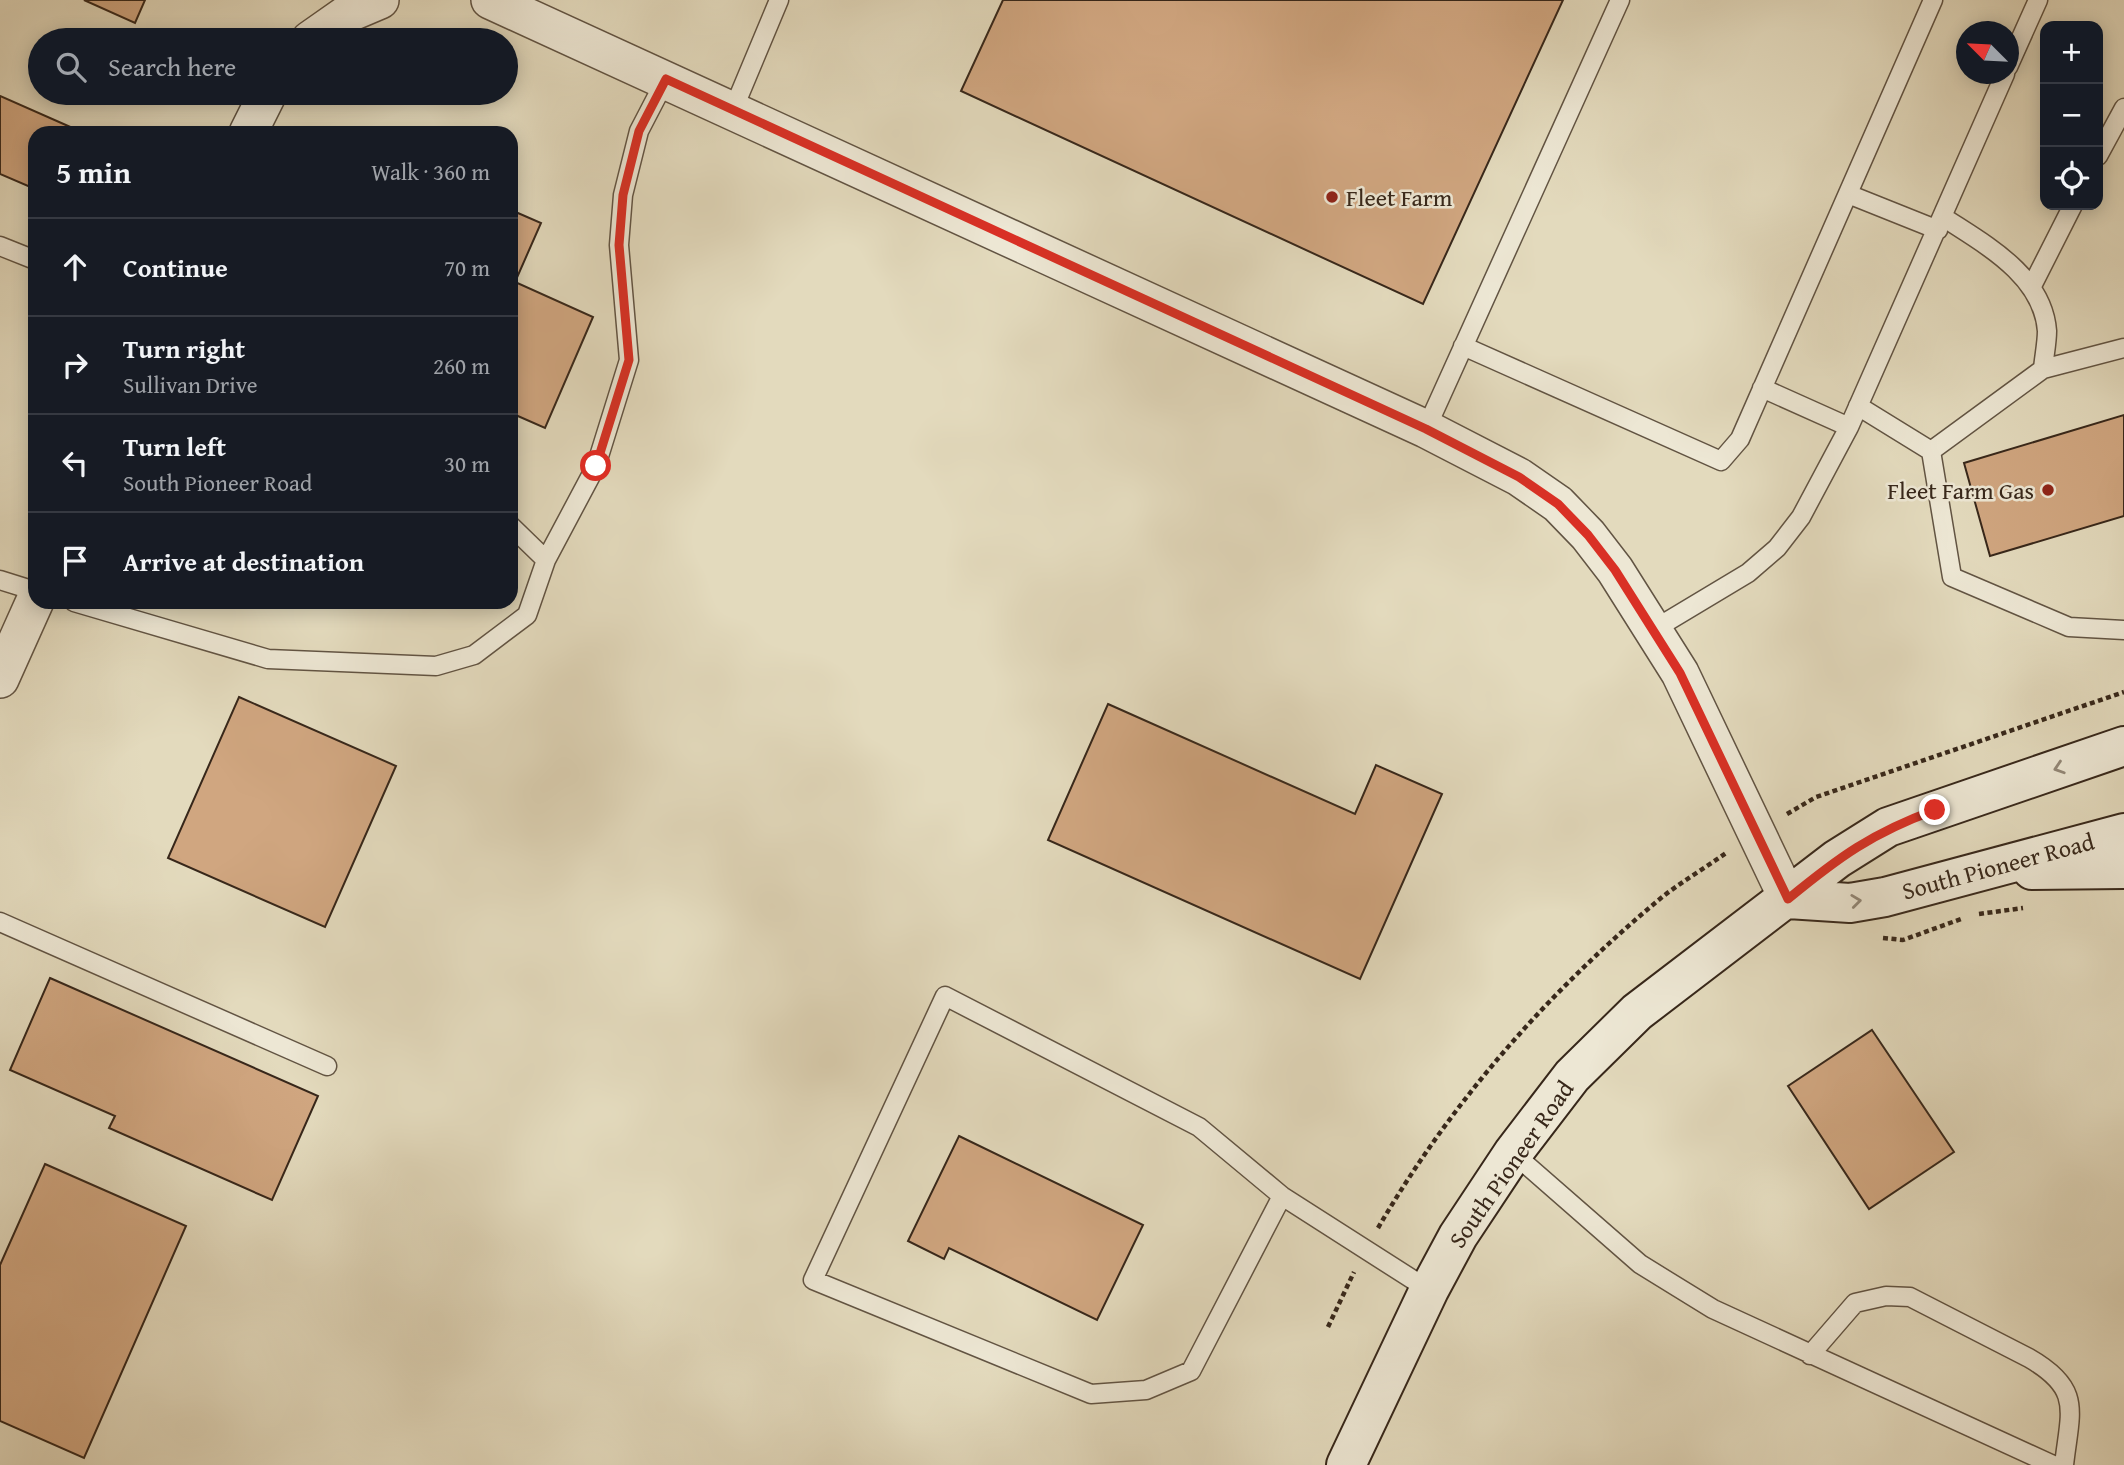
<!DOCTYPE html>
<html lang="en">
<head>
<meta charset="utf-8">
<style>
  :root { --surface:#171b24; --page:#242831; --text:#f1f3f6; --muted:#9ea1a6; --line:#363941 }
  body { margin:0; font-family:"Gentium Book Plus",serif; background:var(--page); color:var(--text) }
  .controls { position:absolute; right:21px; top:21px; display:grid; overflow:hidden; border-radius:14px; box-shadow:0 4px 18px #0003 }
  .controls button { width:63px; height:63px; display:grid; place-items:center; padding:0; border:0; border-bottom:2px solid var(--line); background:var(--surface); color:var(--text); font:35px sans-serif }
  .compass { position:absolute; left:1956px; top:21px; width:63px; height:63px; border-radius:50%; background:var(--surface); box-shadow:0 4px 18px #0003; rotate:294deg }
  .stop { position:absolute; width:21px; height:21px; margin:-16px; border:5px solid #d93025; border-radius:50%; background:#fff }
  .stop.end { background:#d93025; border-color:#fff; box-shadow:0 2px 7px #0008 }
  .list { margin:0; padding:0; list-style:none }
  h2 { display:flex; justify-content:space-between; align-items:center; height:91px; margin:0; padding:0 28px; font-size:30px }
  h2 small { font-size:23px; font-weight:400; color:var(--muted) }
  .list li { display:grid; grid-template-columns:46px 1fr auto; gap:21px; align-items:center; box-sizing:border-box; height:98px; padding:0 28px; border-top:2px solid var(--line) }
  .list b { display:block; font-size:26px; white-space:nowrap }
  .list p { margin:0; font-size:23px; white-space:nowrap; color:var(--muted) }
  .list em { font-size:23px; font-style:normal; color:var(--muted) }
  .icon { flex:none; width:38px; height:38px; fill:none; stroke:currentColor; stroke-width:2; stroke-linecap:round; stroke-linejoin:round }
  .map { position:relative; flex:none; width:2124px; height:1465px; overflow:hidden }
  .search { position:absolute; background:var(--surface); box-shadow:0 4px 18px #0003; left:28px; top:28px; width:490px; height:77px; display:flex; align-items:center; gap:18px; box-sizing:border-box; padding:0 24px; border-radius:38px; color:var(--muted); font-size:26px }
  .panel { position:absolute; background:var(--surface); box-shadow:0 4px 18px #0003; left:28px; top:126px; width:490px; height:483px; border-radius:21px }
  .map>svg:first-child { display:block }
  .building { fill:#d0a680; stroke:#37271a; stroke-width:2 }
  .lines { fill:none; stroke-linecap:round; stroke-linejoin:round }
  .service-casing { stroke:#625443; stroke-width:21 }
  .minor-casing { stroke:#625443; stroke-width:40 }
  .secondary-casing { stroke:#37271a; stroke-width:42 }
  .path { stroke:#37271a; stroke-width:4.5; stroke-dasharray:5 3.5; stroke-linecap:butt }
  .service { stroke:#ede7d4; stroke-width:18 }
  .minor { stroke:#ede7d4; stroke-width:37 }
  .secondary { stroke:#ede7d4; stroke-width:38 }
  .oneway { stroke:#928777 }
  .route { stroke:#d93025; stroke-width:9 }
  .poi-dot { fill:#8f2418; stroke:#ede7d4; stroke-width:2.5 }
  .labels { text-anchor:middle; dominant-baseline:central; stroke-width:5; stroke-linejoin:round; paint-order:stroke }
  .poi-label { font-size:24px; fill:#37271a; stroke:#ede7d4; text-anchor:start }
  .street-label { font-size:24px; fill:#37271a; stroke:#ede7d4 }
</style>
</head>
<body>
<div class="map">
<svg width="2124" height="1465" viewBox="0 0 2124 1465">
  <rect width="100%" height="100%" fill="#e3dabd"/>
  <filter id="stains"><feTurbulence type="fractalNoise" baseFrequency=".00286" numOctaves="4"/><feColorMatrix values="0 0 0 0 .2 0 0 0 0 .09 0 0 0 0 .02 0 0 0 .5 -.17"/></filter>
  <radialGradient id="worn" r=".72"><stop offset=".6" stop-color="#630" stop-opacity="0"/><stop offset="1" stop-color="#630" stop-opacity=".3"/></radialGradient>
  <path class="building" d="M84,0H145L135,23Z
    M1003,0H1563L1423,304L961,91Z
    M0,96L84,133H35V189L0,174Z
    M511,210L541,223L515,282L593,317L545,428L511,413Z
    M2124,415V516L1990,556L1964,463Z
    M239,697L396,766L325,927L168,858Z
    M1108,704L1355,814L1376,765L1442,794L1360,979L1048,840Z
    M50,978L318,1096L272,1200L109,1128L115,1116L10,1070Z
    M1872,1030L1954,1152L1869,1209L1788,1086Z
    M959,1136L1143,1225L1097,1320L949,1248L944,1259L908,1241Z
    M45,1164L186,1226L84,1458L0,1421V1265Z"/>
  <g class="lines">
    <defs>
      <path id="service" d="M2008,67L2038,0
        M733,110L779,0
        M2098,156L2124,108
        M1848,194L1938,230
        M0,246L35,260
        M2032,286L2073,205
        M1463,346L1721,461L1740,439L1933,0
        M2043,369L2124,348
        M1762,388L1849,427
        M1858,406L1931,451L1952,577L2069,627L2124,630
        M1426,429L1620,0
        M1931,451L2043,369C2044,357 2047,343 2047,331C2043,275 1984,244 1943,217
        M511,526L546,560
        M0,580L35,591
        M74,602L268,659L436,666L474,655L527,615L546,560L596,466L629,360L619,245L623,195L639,131L666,79
        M1653,630L1748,573L1777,548L1801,517L1849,427L2005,74
        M0,922L327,1066
        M1513,1153L1640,1264L1713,1309L2053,1465
        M1282,1196L1191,1371L1146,1390L1091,1394L813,1280L945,996L1199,1127L1282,1196L1429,1290
        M1810,1355L1855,1303L1886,1296L1910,1297L2029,1358C2083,1389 2070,1411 2064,1465"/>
      <path id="minor" d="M490,0L1426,429L1519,477L1558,504L1588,535L1615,570L1680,673L1788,899
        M310,40L347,14L380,0
        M248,133L268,93
        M0,679L35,601"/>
      <path id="secondary" d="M2032,870L2124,869
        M1788,899L1850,903L1885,897L2124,833
        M1346,1465L1429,1290L1458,1236L1513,1153L1572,1076L1637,1012L1837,859L1888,827L2124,746"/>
    </defs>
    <use href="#service" class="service-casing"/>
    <use href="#minor" class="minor-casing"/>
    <use href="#secondary" class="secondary-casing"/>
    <path class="path" d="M1787,814L1816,797L2124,692
      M1979,914L2023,908
      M1883,938L1903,940L1961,919
      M1378,1228C1452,1101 1548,992 1661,898C1681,882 1705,868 1726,853
      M1328,1327L1354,1272"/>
    <use href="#service" class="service"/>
    <use href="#minor" class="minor"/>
    <use href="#secondary" class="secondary"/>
  </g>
  <defs><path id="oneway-chevron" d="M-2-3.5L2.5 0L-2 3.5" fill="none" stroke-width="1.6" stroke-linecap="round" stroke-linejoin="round" transform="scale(1.75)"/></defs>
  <g class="oneway">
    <use href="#oneway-chevron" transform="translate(2059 768) rotate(162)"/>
    <use href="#oneway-chevron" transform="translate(1856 901) rotate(-7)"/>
  </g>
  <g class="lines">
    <path class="route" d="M596,466L629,360L619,245L623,195L639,131L666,79L1426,429L1519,477L1558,504L1588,535L1615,570L1680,673L1788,899C1839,857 1872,833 1935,810"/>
  </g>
  <g class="poi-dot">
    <circle cx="1332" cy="197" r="7"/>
    <circle cx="2048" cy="490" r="7"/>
  </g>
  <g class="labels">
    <g class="poi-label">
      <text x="1346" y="197">Fleet Farm</text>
      <text x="2034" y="490" text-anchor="end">Fleet Farm Gas</text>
    </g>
    <g class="street-label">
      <text transform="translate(1998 866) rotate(-15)">South Pioneer Road</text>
      <text transform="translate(1511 1164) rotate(-55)">South Pioneer Road</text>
    </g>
  </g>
  <rect width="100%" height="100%" filter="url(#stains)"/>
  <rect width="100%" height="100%" fill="url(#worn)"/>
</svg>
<div class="controls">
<button>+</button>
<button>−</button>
<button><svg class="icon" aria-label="locate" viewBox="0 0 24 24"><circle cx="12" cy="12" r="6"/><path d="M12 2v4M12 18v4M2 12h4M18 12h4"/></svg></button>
</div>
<svg class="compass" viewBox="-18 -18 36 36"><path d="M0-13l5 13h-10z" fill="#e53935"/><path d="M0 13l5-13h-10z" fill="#9ea1a6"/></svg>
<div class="stop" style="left:596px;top:466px"></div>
<div class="stop end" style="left:1935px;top:810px"></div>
<div class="search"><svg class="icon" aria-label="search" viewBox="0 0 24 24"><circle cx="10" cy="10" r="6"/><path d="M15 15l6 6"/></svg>Search here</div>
<section class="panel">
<h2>5 min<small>Walk · 360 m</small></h2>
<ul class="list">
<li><svg class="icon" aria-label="ahead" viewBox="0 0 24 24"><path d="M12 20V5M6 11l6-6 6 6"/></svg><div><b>Continue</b></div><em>70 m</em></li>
<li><svg class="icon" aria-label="right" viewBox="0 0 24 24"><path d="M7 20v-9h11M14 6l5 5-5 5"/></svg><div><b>Turn right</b><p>Sullivan Drive</p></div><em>260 m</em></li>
<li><svg class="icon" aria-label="left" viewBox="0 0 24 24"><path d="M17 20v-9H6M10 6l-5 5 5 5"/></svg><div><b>Turn left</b><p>South Pioneer Road</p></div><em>30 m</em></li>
<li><svg class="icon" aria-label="arrive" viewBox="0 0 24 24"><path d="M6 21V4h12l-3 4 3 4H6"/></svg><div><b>Arrive at destination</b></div></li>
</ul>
</section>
</div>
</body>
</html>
